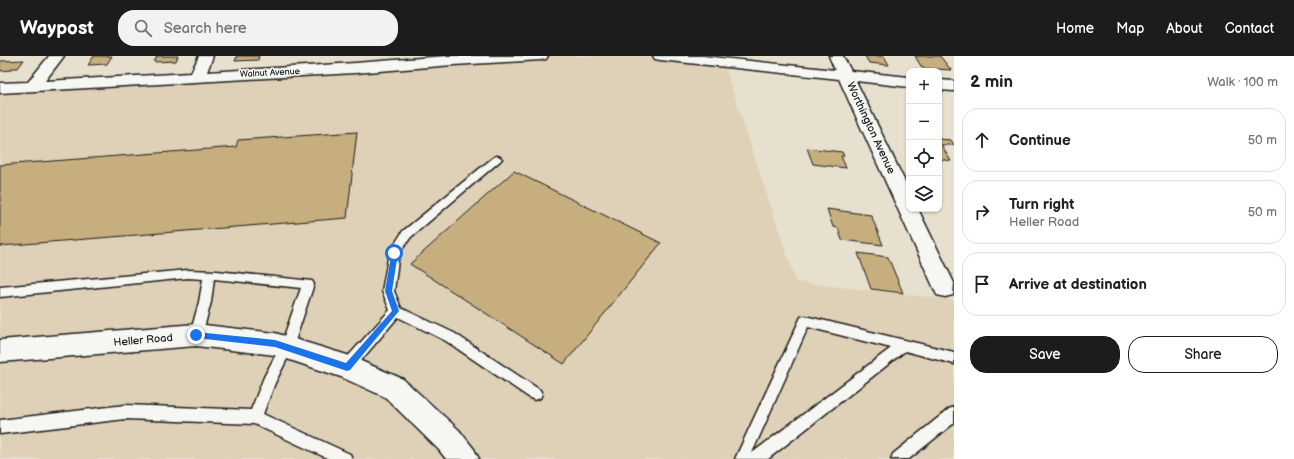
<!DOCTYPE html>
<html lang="en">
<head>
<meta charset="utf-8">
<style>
  :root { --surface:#fff; --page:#f2f2f2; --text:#202124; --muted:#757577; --line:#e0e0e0; --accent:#1c1c1c }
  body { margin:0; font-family:"Balsamiq Sans",sans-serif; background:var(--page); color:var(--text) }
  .controls { position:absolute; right:12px; top:12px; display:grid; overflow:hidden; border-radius:8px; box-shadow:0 1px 3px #0004 }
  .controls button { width:36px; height:36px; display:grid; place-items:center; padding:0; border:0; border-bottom:1px solid var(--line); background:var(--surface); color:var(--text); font:20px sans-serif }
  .stop { position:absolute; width:12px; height:12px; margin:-9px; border:3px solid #1a73e8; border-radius:50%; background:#fff }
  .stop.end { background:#1a73e8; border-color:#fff; box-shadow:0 1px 4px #0008 }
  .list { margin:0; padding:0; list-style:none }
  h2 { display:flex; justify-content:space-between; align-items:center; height:52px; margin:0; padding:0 16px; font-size:17px }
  h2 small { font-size:13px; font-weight:400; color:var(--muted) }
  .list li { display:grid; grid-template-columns:26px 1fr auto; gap:12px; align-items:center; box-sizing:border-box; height:64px; margin:0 8px 8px; padding:0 8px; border:1px solid var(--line); border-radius:16px }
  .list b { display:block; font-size:15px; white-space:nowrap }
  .list p { margin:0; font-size:13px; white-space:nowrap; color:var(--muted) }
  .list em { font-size:13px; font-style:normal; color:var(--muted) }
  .actions { display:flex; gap:8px; padding:12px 16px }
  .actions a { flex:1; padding:9px 0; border:1px solid var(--accent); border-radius:16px; text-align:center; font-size:14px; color:var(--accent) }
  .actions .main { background:var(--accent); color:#fff }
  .icon { flex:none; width:22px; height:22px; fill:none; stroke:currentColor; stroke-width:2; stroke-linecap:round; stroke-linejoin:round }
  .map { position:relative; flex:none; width:954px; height:403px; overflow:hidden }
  header { display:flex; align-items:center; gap:24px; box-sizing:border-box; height:56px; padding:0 20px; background:var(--accent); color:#fff }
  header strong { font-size:19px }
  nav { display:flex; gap:22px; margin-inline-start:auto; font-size:14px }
  .search { width:280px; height:36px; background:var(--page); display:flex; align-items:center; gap:10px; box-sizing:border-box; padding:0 14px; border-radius:16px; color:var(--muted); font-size:15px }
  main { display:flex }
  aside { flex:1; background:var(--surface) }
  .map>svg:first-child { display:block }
  .built { fill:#ded1b7 }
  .building { fill:#c7ae7e; stroke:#1c1c1c }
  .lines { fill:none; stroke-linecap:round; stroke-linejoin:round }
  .lane-casing { stroke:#1c1c1c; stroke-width:3 }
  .street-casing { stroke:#1c1c1c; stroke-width:3 }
  .lane { fill:#f6f6f2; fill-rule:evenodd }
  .street { fill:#f6f6f2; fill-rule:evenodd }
  .route { fill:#1a73e8 }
  .labels { text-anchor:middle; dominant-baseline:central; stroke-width:3; stroke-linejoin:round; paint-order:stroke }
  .far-street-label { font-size:9px; fill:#1c1c1c; stroke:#f6f6f2 }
  .street-label { font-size:11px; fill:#1c1c1c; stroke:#f6f6f2 }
</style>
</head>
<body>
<header>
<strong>Waypost</strong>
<div class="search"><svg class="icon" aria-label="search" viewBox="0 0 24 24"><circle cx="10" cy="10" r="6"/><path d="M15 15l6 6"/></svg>Search here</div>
<nav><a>Home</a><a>Map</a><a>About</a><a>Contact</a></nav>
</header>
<main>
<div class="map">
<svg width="954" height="403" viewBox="0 0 954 403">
  <rect width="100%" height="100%" fill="#e8e0cf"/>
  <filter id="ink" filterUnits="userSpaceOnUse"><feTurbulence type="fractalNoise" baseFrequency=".025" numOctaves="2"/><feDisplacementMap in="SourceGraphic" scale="8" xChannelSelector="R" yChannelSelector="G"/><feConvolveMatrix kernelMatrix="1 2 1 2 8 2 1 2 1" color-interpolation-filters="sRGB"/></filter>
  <g filter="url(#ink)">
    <path class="built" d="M552,0H651L724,9L796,226L954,244V403H0V32Z"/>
    <path class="building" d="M94,0H112L107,8L88,9Z
      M157,0H178L176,5L154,6Z
      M237,0H259L258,4L235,5Z
      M865,0H884L889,9L869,7Z
      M915,0H940L951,14L922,12Z
      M24,4L18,12H12L11,14L0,15V5Z
      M357,76L347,162L0,190V109L236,91L238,84Z
      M939,83L951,84L954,89H941L951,105L939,103Z
      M807,92L842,96L844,100H841L846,112L813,108Z
      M514,115L661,187L564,308L410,208Z
      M827,153L871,159L883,189L842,184L838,172L833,171Z
      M858,197L888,201L903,237L871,233Z"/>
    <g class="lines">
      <defs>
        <path id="lane" d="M497,100L500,101L502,103L500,105L411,181L399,197L394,235L401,252L454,277L540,334L542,338L540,342L535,344L530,342L446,285L398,261L352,315L347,317L342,315L341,311L342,307L390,254L382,235L389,197L403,175L494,101Z
          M188,214L217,215L312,225L314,228L293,291L275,327L263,358L350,398L352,403H329L254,368L125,363L0,378V364L125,349L251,354L264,321L281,289L301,232L214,223L211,246L202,279L200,283L196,284L192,283L190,279L199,246L203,223L188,222L0,241V231Z
          M805,260L954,296V308L905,295L768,403H735L801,261ZM808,271L891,292L752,397Z
          M954,351V367L909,403H891L893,398L949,353Z"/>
        <path id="street" d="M49,0H64L45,25L191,17L199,0H213L207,16L355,7L447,0H548L546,3L541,4L453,9L355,17L0,37V27L28,26Z
          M653,0H703L835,14L829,0H843L851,15L909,21V31L856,25L909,134V153H918L954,227L953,239L945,241L937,239L839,23L660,4L655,3Z
          M939,24L954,25V35L939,34Z
          M196,268L275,277L347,299L403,323L459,374L474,393L479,403H446L439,394L385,341L341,321L275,299L196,290L0,306V284Z"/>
      </defs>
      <use href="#lane" class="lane-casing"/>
      <use href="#street" class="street-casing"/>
      <use href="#lane" class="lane"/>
      <use href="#street" class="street"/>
    </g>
  </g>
  <path class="route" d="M392,195H397L398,197L392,235L399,255L350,314L347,315L275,291L196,282L193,279L196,276L275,284L346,307L392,255L385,235Z"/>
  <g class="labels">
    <g class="far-street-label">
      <text transform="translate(270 17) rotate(-3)">Walnut Avenue</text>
    </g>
    <g class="street-label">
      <text transform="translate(871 72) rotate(65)">Worthington Avenue</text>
      <text transform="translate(143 284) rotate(-5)">Heller Road</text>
    </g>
  </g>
</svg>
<div class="controls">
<button>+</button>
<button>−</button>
<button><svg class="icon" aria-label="locate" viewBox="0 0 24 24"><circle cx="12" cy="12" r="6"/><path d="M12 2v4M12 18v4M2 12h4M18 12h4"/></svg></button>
<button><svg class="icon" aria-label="layers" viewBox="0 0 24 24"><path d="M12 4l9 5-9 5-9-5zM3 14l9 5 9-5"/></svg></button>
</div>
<div class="stop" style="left:394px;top:197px"></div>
<div class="stop end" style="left:196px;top:279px"></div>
</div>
<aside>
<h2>2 min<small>Walk · 100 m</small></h2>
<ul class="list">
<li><svg class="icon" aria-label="ahead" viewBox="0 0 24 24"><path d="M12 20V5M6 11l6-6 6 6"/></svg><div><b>Continue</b></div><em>50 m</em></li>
<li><svg class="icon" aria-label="right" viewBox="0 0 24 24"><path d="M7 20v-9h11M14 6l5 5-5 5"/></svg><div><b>Turn right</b><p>Heller Road</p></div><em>50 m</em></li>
<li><svg class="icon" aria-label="arrive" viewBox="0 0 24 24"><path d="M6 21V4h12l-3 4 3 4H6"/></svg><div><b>Arrive at destination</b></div></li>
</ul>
<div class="actions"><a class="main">Save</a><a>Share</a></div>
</aside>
</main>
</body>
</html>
